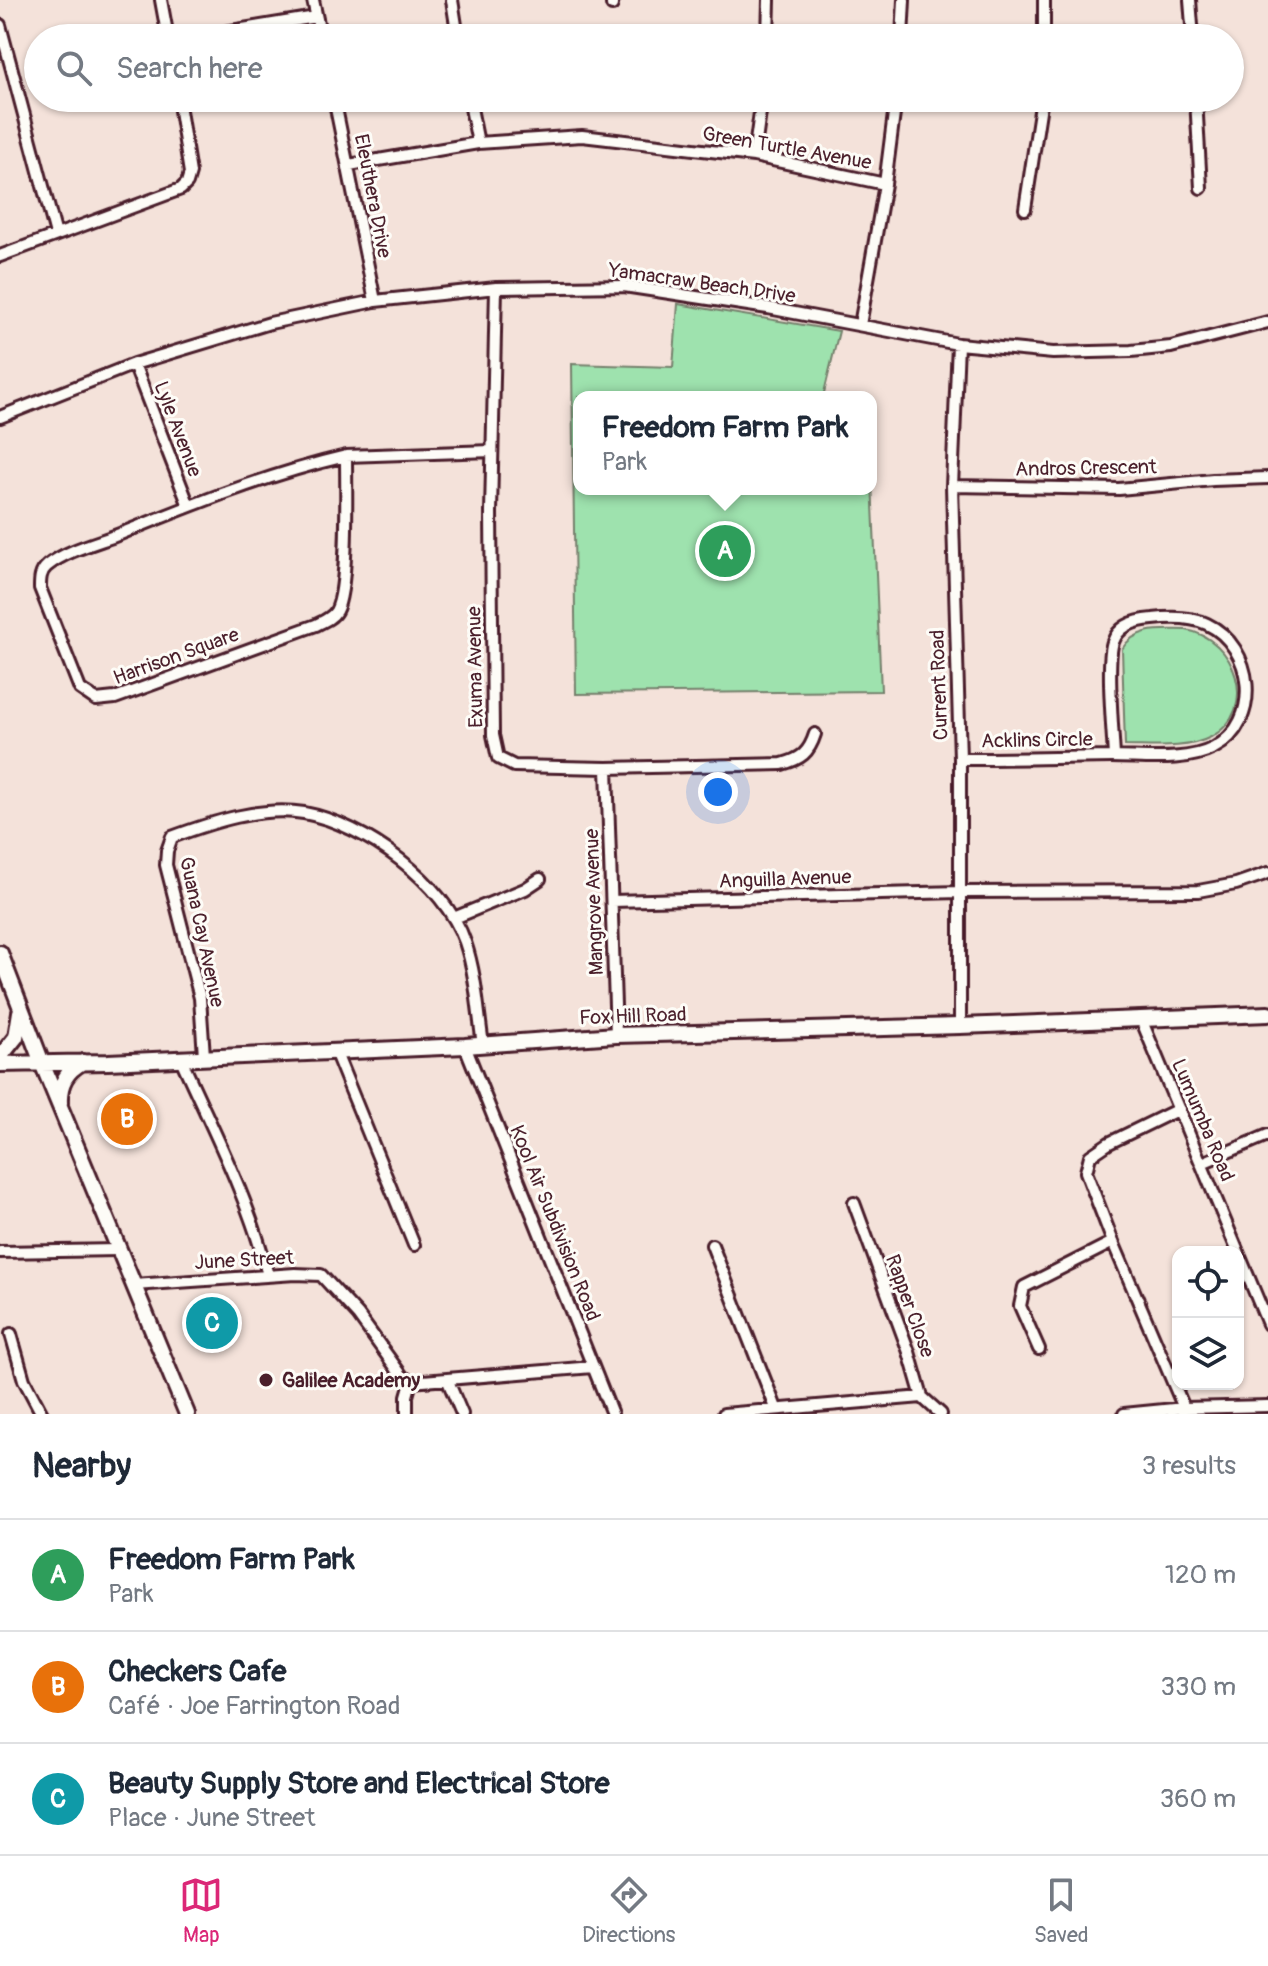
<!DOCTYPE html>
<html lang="en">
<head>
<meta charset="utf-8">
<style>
  :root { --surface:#fff; --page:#f6f6f7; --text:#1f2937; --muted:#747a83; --line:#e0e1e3; --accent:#db2777 }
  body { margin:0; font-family:Pangolin,sans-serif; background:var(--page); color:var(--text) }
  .controls { position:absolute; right:24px; bottom:24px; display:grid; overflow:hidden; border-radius:16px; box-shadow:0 2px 6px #0004 }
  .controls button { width:72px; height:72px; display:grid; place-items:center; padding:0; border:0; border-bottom:2px solid var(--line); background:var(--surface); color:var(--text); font:40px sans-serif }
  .you { position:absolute; left:718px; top:792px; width:28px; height:28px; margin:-20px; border:6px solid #fff; border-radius:50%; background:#1a73e8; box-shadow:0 0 0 12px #1a73e833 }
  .badge { display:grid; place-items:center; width:52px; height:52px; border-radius:50%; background:var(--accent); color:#fff; font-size:26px; font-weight:700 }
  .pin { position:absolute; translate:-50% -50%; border:4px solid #fff; box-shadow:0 2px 8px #0006 }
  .popup { position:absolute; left:573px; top:391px; width:304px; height:104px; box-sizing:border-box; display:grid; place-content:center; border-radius:16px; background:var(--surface); filter:drop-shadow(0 2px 6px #0005); font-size:26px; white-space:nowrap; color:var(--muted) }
  .popup b { font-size:30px; color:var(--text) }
  .popup::after { content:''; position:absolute; left:50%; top:100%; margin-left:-16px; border:16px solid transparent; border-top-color:var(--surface) }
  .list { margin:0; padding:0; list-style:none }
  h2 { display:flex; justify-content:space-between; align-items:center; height:104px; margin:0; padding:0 32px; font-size:34px }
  h2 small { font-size:26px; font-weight:400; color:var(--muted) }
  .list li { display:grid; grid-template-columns:52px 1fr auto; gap:24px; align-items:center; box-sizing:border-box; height:112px; padding:0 32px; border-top:2px solid var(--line) }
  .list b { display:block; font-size:30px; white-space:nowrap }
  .list p { margin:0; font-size:26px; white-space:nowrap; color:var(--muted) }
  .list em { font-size:26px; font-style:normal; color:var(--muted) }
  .icon { flex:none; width:44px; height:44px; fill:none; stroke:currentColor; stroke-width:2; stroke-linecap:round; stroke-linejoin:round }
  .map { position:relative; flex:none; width:1268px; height:1414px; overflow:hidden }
  .search { position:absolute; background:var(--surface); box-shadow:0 2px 6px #0004; left:24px; right:24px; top:24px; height:88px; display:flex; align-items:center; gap:20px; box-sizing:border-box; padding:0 28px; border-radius:44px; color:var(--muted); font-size:30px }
  .sheet { height:440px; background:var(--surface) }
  nav { display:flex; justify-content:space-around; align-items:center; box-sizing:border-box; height:112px; border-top:2px solid var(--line); background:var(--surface); font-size:22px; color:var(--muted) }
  nav a { display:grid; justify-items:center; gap:4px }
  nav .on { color:var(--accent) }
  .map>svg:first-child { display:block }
  .green { fill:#9ee2ae; stroke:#74806c; stroke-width:2 }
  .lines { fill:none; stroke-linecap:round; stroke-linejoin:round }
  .street-casing { stroke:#4a1f2b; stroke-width:16 }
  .secondary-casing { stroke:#4a1f2b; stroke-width:20 }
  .street { stroke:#fdfcf7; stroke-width:10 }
  .secondary { stroke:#fdfcf7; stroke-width:14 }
  .poi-dot { fill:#4a1f2b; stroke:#fdfcf7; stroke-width:3 }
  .labels { text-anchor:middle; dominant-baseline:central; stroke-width:6; stroke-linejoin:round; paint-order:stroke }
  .street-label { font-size:20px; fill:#4a1f2b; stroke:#fdfcf7 }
  .poi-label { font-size:20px; font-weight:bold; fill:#4a1f2b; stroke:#fdfcf7; text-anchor:start }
</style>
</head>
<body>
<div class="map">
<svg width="1268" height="1414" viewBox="0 0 1268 1414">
  <rect width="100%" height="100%" fill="#f4e2da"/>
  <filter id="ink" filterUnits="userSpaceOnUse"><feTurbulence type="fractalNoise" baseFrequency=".0125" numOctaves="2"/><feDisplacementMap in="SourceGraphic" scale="16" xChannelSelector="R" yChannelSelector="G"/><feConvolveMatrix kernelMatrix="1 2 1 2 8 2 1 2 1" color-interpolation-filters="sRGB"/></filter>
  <g filter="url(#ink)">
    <path class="green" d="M678,304L839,331L823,397H579V489H871V457L881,691L576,694L572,364L673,367Z
      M1186,630C1235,638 1261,710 1211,737C1186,750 1152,746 1125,746L1122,649C1136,626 1163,630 1186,630Z"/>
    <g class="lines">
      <defs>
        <path id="street" d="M161,0L168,38
          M313,0L321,38
          M452,0L458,38
          M612,0V5
          M1044,0V38
          M1190,0L1193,38
          M0,25L56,235
          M188,38L316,17
          M768,38L769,0
          M902,38L904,0
          M334,98L375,301
          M469,98L478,143
          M1196,98L1201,188
          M754,156L762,98
          M349,165L478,143L582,136L754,156L885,184
          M1025,209L1042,98
          M0,256L181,189L187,183L190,173L178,98
          M496,288L491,512L493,735L498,758L514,766L607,768L782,764C801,759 809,753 815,734
          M860,325L885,184L896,98
          M958,344L952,486L960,759V1026
          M134,364L189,506
          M0,417L134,364L270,323L375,301L496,288L624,286L768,308L958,344L1053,353L1131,351L1171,347L1268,322
          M346,456C269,474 194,504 120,534C97,543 67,550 47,566C40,572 40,580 40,588L80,689L96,700L115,698L316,625C324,621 332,618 336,611C349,588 346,487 346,456L492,451
          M952,486L1119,489L1213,480L1268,478
          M960,759C1010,759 1061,758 1112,757C1143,757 1185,763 1214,748C1263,722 1254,646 1207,624C1190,616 1170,617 1153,619C1137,620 1119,625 1113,642C1106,661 1113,733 1114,757
          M607,768L616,1035
          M612,901L960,892L1198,891L1236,884L1268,873
          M454,918L525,889L540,879
          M1141,1019L1268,1324
          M465,1046L612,1414
          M335,1051L414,1245
          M204,1056L200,998L166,865L167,851L172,837C213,822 260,806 304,813C365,824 445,883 465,942C476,974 478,1011 483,1045
          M180,1057C211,1126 251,1203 268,1276
          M1179,1109L1109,1143L1090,1156L1086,1172L1113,1242L1184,1408
          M1202,1163L1268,1135
          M854,1203L909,1352L922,1397L941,1414
          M712,1245L776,1408
          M0,1252L118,1250
          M134,1285L295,1274L321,1275L358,1315L402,1376L411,1382L593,1367
          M11,1334L24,1380L42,1414
          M1039,1349L1020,1306L1024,1287L1113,1242
          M448,1381L462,1414
          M407,1414V1396L411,1382
          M724,1414L922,1397
          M1124,1414L1184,1408L1268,1406"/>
        <path id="secondary" d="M0,953L42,1063L187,1414
          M0,1057L16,1037L20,1012
          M0,1064L108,1062L465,1046L616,1035L960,1026L1268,1014
          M60,1103C59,1084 66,1071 83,1062"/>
      </defs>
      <use href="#street" class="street-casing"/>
      <use href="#secondary" class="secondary-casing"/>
      <use href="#street" class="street"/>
      <use href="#secondary" class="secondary"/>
    </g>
  </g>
  <circle class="poi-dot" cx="266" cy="1380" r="8"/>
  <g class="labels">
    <g class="street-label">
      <text transform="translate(787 148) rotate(10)">Green Turtle Avenue</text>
      <text transform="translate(373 196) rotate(79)">Eleuthera Drive</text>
      <text transform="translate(702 283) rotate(8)">Yamacraw Beach Drive</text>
      <text transform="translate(178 429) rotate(69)">Lyle Avenue</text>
      <text transform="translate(1086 468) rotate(-1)">Andros Crescent</text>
      <text transform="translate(176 656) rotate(-20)">Harrison Square</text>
      <text transform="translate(475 667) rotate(-91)">Exuma Avenue</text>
      <text transform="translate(939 685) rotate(-92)">Current Road</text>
      <text transform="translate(1037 740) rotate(-1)">Acklins Circle</text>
      <text transform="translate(785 879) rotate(-2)">Anguilla Avenue</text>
      <text transform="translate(594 902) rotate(-92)">Mangrove Avenue</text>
      <text transform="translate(202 932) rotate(78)">Guana Cay Avenue</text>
      <text transform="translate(633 1016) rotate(-2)">Fox Hill Road</text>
      <text transform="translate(1203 1120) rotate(67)">Lumumba Road</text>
      <text transform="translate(555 1223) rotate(68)">Kool Air Subdivision Road</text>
      <text transform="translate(244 1260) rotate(-3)">June Street</text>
      <text transform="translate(910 1306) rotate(70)">Rapper Close</text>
    </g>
    <g class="poi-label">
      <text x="282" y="1380">Galilee Academy</text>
    </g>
  </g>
</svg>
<div class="controls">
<button><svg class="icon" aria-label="locate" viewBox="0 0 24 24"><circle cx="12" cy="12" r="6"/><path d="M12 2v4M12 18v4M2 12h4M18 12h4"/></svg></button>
<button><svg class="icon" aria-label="layers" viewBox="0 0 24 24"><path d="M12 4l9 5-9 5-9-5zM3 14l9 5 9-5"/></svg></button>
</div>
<div class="you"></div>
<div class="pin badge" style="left:725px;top:551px;background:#2e9e5b">A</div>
<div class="popup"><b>Freedom Farm Park</b>Park</div>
<div class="pin badge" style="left:127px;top:1119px;background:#e8710a">B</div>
<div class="pin badge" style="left:212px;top:1323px;background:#0f9aa8">C</div>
<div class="search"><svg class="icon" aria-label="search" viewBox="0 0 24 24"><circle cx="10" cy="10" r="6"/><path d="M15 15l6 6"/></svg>Search here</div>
</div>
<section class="sheet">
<h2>Nearby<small>3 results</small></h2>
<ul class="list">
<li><span class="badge" style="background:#2e9e5b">A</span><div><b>Freedom Farm Park</b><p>Park</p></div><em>120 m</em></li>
<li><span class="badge" style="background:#e8710a">B</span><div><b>Checkers Cafe</b><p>Café · Joe Farrington Road</p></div><em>330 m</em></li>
<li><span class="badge" style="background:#0f9aa8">C</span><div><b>Beauty Supply Store and Electrical Store</b><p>Place · June Street</p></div><em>360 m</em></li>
</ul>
</section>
<nav>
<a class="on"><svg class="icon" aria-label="map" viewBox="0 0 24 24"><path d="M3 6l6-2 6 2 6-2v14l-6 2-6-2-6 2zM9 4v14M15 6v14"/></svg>Map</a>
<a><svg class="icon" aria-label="directions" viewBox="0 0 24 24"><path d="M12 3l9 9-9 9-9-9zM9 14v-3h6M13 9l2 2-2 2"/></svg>Directions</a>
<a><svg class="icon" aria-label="saved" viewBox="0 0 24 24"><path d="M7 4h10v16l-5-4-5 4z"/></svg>Saved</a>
</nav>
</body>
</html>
